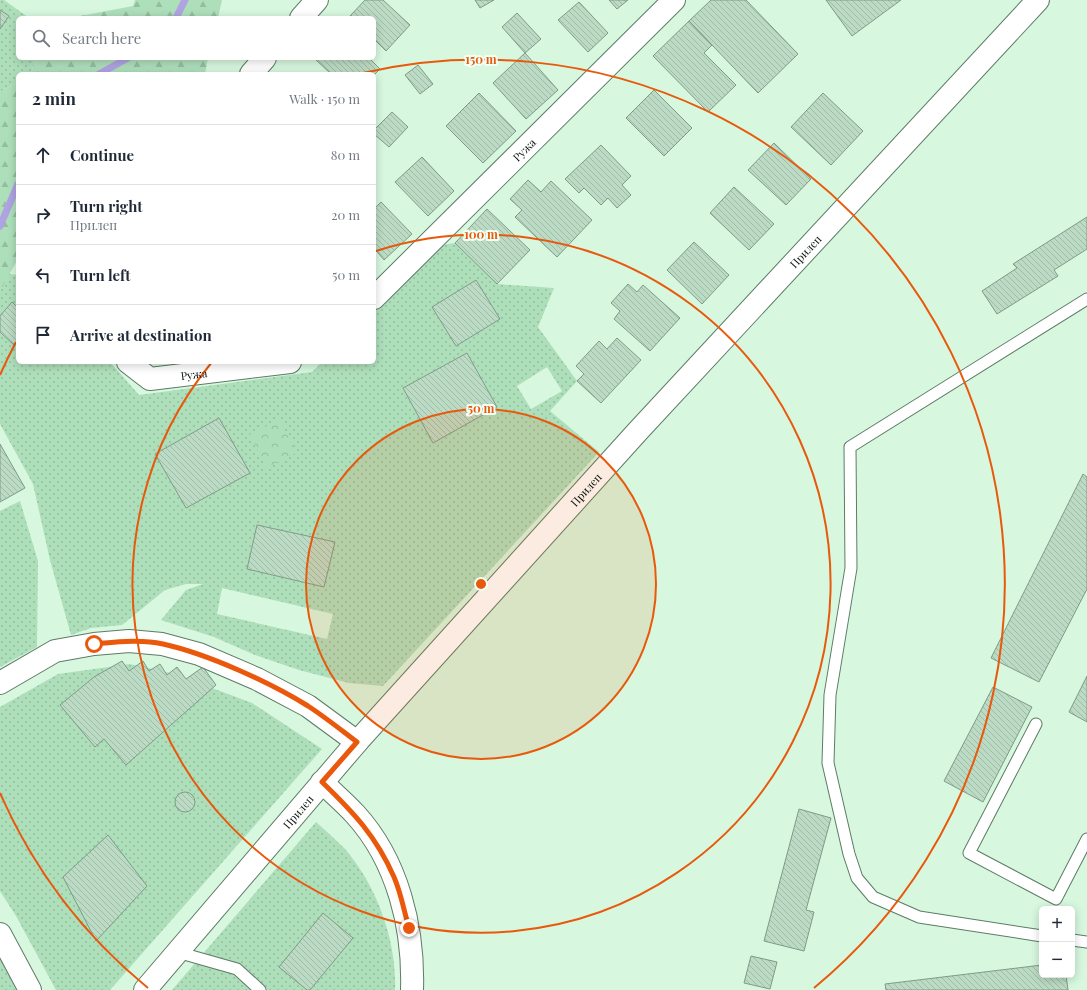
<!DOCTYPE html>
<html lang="en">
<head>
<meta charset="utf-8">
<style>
  :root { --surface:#fff; --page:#f2f2f3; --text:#1f2937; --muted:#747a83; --line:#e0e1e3 }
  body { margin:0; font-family:"Playfair Display",serif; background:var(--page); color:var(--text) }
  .controls { position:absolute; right:12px; bottom:12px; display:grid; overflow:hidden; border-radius:6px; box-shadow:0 2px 10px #0003 }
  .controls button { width:36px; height:36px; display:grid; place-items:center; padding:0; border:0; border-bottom:1px solid var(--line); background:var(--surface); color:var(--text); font:20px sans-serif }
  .stop { position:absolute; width:12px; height:12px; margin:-9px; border:3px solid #ea580c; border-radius:50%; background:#fff }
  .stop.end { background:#ea580c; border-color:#fff; box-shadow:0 1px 4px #0008 }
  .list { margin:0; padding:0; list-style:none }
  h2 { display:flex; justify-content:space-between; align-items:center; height:52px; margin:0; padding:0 16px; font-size:17px }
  h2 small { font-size:13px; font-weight:400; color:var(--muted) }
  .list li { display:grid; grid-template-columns:26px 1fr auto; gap:12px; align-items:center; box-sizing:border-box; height:60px; padding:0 16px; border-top:1px solid var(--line) }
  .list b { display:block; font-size:15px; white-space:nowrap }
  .list p { margin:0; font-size:13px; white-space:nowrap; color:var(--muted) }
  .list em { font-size:13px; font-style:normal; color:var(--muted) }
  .icon { flex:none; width:22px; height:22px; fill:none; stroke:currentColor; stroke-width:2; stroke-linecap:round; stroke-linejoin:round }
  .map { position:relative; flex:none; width:1087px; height:990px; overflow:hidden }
  .search { position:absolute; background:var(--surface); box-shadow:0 2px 10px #0003; left:16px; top:16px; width:360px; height:44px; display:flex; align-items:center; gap:10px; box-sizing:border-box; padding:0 14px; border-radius:6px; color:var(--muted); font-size:15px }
  .panel { position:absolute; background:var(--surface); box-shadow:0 2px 10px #0003; left:16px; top:72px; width:360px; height:292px; border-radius:6px }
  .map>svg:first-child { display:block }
  .grass { fill:url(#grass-dots); fill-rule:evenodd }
  .forest { fill:url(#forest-firs) }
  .park { fill:url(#park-crowns) }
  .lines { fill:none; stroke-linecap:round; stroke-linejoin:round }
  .stream { stroke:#b0a3e2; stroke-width:7 }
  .building { fill:url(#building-back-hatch); stroke:#7e9b86 }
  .service-casing { stroke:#5e7b66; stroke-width:13 }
  .minor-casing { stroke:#5e7b66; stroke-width:24 }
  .tertiary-casing { stroke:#5e7b66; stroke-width:24 }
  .primary-casing { stroke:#5e7b66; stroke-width:24 }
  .service { stroke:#fff; stroke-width:11 }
  .minor { stroke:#fff; stroke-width:22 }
  .tertiary { stroke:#fff; stroke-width:22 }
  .primary { stroke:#fff; stroke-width:22 }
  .route { stroke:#ea580c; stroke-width:5 }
  .ring { fill:none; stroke:#e8590c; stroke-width:2 }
  .labels { text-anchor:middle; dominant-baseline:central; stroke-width:4; stroke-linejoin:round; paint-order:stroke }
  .street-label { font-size:11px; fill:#061109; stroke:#f2fff5 }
  .centre { fill:#e8590c; stroke:#f2fff5; stroke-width:2 }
  .ring-label { font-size:12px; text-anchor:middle; font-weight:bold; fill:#e8590c; stroke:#f2fff5; stroke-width:4; stroke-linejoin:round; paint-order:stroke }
</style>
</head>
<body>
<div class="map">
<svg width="1087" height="990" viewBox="0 0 1087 990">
  <defs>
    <pattern id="grass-dots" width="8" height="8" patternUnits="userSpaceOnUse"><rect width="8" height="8" fill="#aedfbb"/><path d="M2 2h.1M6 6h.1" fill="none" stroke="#94be9f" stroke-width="1.8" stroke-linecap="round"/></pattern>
    <pattern id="forest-firs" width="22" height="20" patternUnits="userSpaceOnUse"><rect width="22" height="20" fill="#aedfbb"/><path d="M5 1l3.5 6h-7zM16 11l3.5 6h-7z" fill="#94be9f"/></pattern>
    <pattern id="park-crowns" width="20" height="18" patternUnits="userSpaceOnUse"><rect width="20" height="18" fill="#aedfbb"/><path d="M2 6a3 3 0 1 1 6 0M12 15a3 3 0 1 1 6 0" fill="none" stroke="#94be9f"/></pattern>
    <pattern id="building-back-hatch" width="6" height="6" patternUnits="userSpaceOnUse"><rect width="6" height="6" fill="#bcdbc4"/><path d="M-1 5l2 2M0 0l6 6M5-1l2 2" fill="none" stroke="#a0bba7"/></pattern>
  </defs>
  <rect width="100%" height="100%" fill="#d7f7df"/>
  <path class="grass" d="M0,0H4L29,18H18V58H38L30,74H18V82L0,92Z
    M455,243L497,284L554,288L538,327L577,381L550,411L599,452L383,686L349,683L299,670L255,655L214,637L161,620L186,590L203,584H186L165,590L122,625L91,628L71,635L50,560L33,484L0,424V291L9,274L18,275V362H110L139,395L312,372L322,362H374V311L441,245ZM476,280L499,319L456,346L432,307ZM467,353L497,407L433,443L403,388ZM547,367L562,391L531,409L517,386ZM219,418L249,473L186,508L155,454ZM257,525L334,542L324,587L247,569ZM222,588L333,614L327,639L217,614Z
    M20,501L38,561L37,647L0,667V511Z
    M130,664L175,674L252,703L322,749L110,990H56L16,916L0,891V707L58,674Z
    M316,822C326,831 336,840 345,849C377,886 397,941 395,990H172Z
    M0,934L30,990H0Z"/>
  <path class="forest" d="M135,0H222L218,18H79L80,16L133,6Z
    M38,58H208L205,74H30Z
    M18,82V259L0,291V92Z"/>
  <path class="park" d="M280,420L296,453L266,468L250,434Z"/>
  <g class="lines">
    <path class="stream" d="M176,18L185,0
      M99,74L128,58
      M0,226L18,184"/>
  </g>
  <path class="building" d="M365,0H383L410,25L386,51L374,39V18H352L350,16Z
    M475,0H494L480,8Z
    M609,0H628L617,9Z
    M711,0H746L798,54L758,93L689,21Z
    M826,0H901L852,36Z
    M579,2L608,33L588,52L558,20Z
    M0,10L9,16L0,29Z
    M517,13L541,39L525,53L502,27Z
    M689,21L712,45L704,53L736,85L708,112L653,56Z
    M525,53L558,90L526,119L493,83Z
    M314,58H369L380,69L374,75L331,74Z
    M418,65L433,84L420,94L405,75Z
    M654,90L692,128L664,156L626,118Z
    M479,93L516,131L483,163L446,126Z
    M823,93L863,131L831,165L791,127Z
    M392,112L408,127L389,147L374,134V130Z
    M774,143L811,179L786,205L748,170Z
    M601,145L631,176L622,185L631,195L617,208L608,198L601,205L584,188L579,193L565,179Z
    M422,157L454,191L428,216L395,182Z
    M528,180L541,192L551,181L592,220L557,257L515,217L522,210L510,199Z
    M734,187L774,224L749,250L710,213Z
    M381,202L412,234L384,260L374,248V209Z
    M487,209L530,250L497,284L455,243Z
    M1087,217V249L1054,270L1058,276L997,314L982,291L1017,268L1013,264Z
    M694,242L729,275L702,304L667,270Z
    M476,280L500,319L456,346L432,307Z
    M628,284L637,292L643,285L680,318L650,351L614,319L620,311L611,303Z
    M12,302L18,308V340L14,345L0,332V316Z
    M617,338L641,360L601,403L577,381L584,374L576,366L599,341L607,349Z
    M467,353L497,407L433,443L403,388Z
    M219,418L250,473L186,508L155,454Z
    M0,444L25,488L0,502Z
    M1083,474L1087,477V589L1039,682L991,658Z
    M257,525L335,542L324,587L247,569Z
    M122,661L129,671L143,661L149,671L160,664L167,675L177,667L186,679L203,667L216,685L126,765L104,739L95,747L60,705L94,677Z
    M1087,676V722L1069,712Z
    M993,687L1032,707L983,802L944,781Z
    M175 802a10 10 0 1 1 20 0a10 10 0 1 1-20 0Z
    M799,809L831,818L806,910L814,912L804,951L764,941Z
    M108,835L147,886L96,941L63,877Z
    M323,913L353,938L310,990H307L279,967Z
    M751,956L777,962L770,989L744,983Z
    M1042,965V975H1066L1068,990H886L885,984Z"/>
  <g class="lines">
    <defs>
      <path id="service" d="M1036,724L969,853L1056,899L1087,839
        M1042,936L919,917L873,897L857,878L849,854L828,763L830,695L851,568L850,447L1087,299
        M1072,940L1087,942
        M177,952L237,969L260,990"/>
      <g id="minor">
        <path d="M301,18L317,0"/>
        <path d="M251,74L265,58"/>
        <path id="s1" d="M374,298L674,0"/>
        <path id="s2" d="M128,362L150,379L290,362"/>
      </g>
      <g id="tertiary">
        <path id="s3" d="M145,990L357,742L638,431L1038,0"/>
      </g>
      <path id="primary" d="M0,683L55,651L94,644L129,641L162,644L199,654L257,679L308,706L357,742
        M322,782C333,793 345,803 355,814C398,861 414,928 412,990
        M0,934L30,990"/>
    </defs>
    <use href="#service" class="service-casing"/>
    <use href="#minor" class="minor-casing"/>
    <use href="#tertiary" class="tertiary-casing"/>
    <use href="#primary" class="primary-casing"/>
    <use href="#service" class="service"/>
    <use href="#minor" class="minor"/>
    <use href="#tertiary" class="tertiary"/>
    <use href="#primary" class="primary"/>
  </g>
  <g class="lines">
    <path class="route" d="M94,644C117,642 140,639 163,644C208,654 269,682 308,706C325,717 341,730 357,742L322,782C354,813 376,836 394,877C401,893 404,911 409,928"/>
  </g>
  <circle cx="481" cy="584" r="175" fill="#e8590c" fill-opacity=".12"/>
  <g class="ring">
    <circle cx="481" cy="584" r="175"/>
    <path d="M376 251A349 349 0 1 1 212 362"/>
    <path d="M148 988A524 524 0 0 1 0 793M0 375A524 524 0 0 1 16 342M363 73A524 524 0 0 1 814 988"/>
  </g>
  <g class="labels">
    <g class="street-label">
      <text stroke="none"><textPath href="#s1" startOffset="211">Ружа</textPath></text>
      <text stroke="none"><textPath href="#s3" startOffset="991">Прилеп</textPath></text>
      <text stroke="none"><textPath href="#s2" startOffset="72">Ружа</textPath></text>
      <text stroke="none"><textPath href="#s3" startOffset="667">Прилеп</textPath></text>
      <text stroke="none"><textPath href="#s3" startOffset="235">Прилеп</textPath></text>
    </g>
  </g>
  <circle cx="481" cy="584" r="6" class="centre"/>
  <g class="ring-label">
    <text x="481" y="64">150 m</text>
    <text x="481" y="239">100 m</text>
    <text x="481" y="413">50 m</text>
  </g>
</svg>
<div class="controls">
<button>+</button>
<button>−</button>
</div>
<div class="stop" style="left:94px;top:644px"></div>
<div class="stop end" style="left:409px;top:928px"></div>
<div class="search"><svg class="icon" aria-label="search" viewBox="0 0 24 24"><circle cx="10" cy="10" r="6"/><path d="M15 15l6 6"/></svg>Search here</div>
<section class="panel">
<h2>2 min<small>Walk · 150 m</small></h2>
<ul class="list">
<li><svg class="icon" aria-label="ahead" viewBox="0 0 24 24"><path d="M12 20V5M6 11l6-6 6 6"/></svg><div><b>Continue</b></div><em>80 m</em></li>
<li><svg class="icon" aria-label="right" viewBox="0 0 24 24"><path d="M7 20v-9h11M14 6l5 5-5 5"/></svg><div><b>Turn right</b><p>Прилеп</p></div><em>20 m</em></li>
<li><svg class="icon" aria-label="left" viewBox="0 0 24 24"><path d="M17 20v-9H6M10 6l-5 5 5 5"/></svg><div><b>Turn left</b></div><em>50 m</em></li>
<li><svg class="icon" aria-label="arrive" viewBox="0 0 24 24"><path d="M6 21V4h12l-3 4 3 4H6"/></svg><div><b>Arrive at destination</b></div></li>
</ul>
</section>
</div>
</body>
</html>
